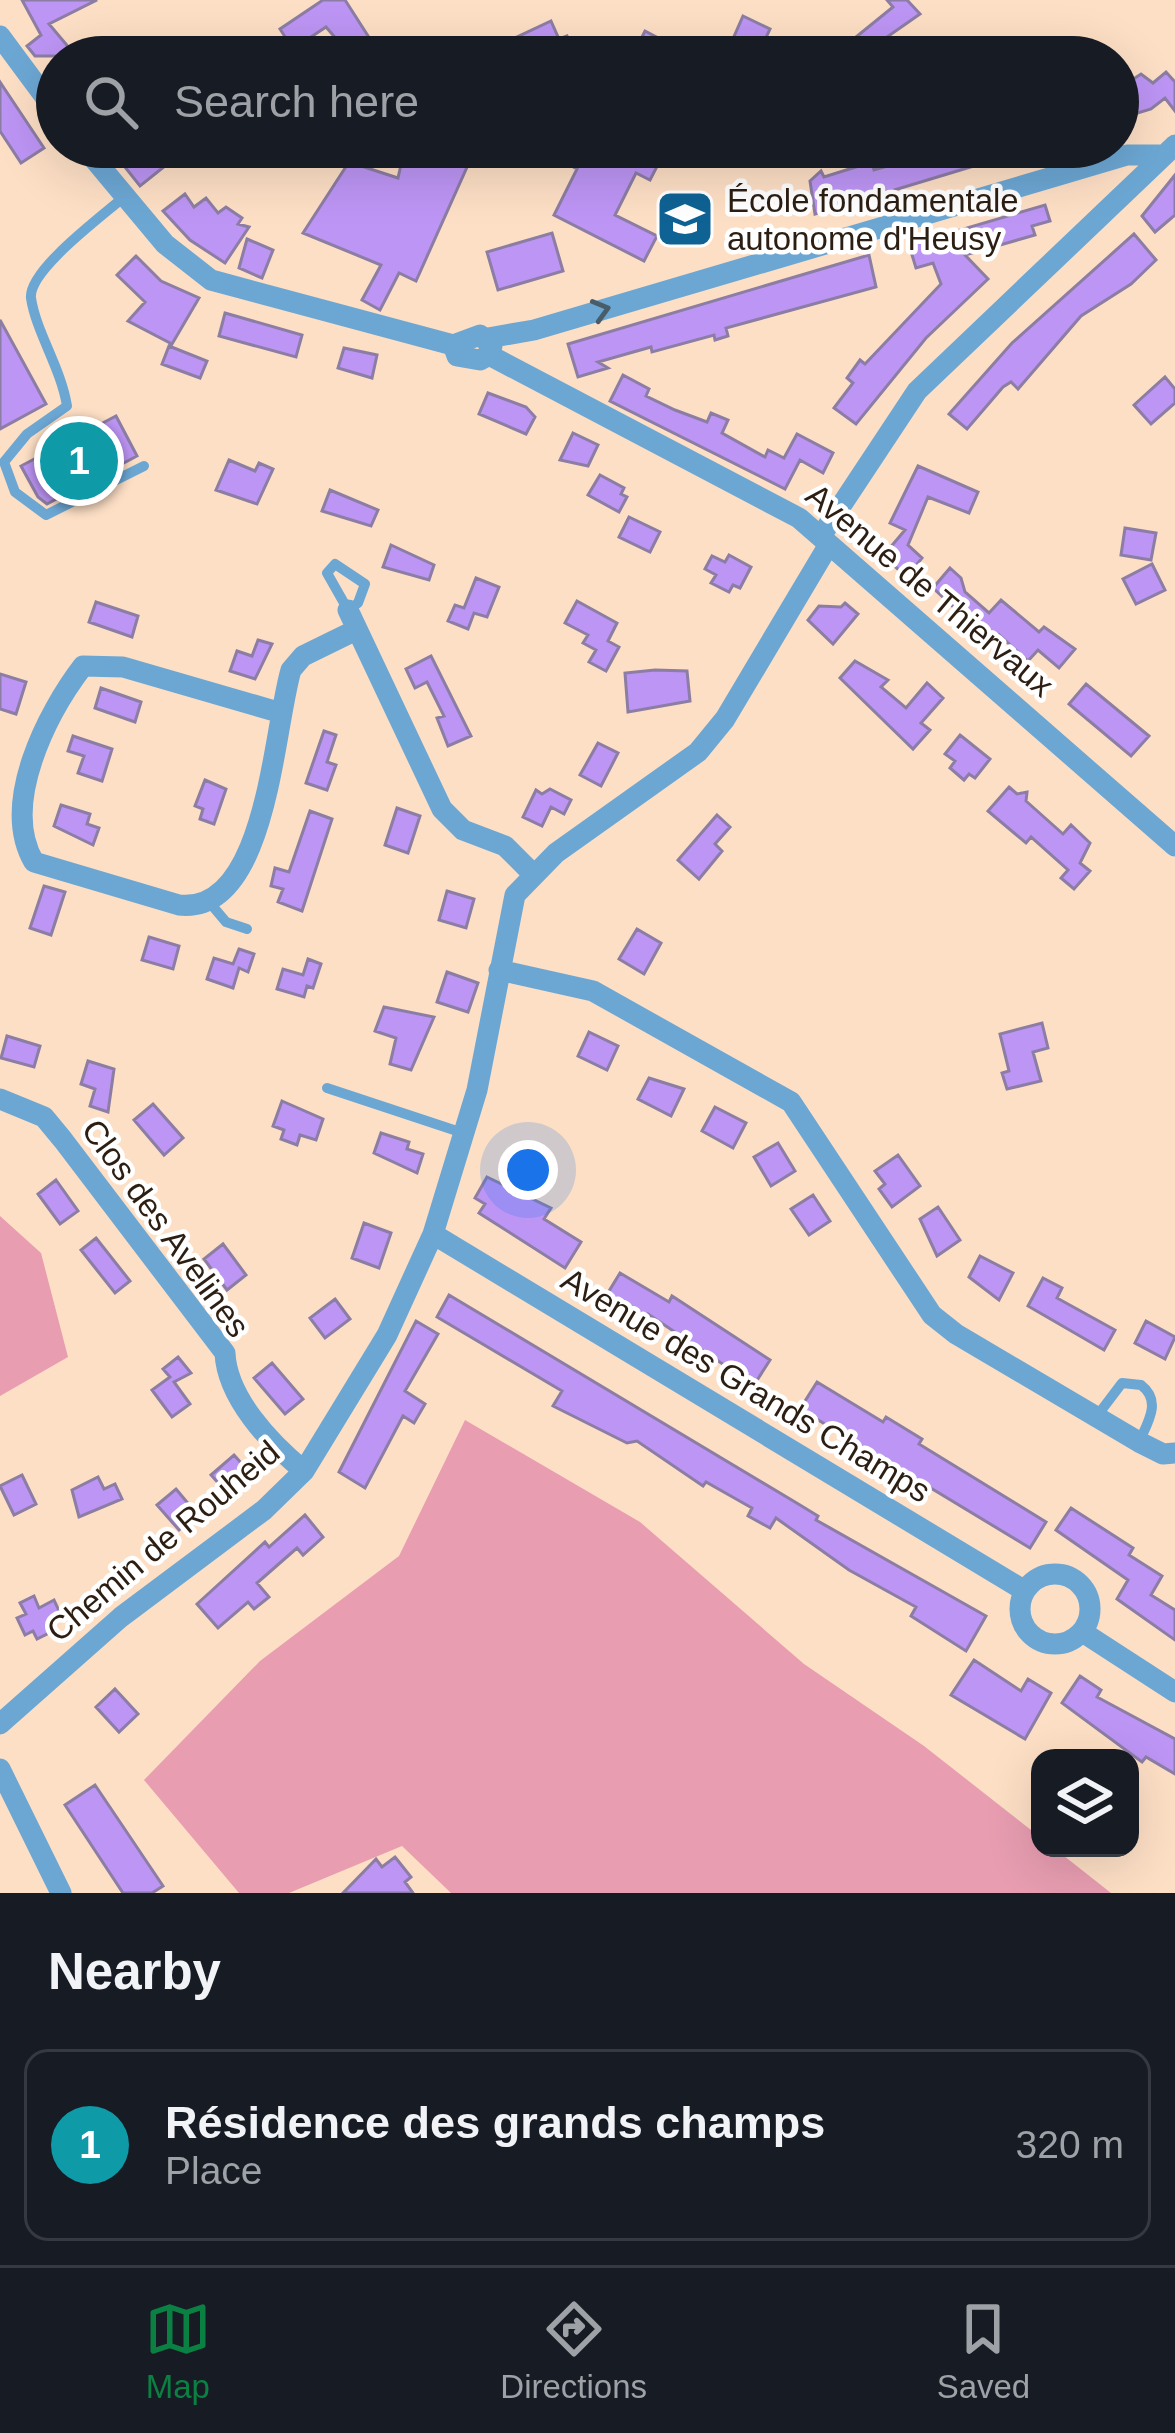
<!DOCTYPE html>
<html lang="en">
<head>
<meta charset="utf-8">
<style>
  :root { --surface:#171b24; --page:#20242c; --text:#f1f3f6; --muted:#9ea1a6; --line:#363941; --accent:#0b8043 }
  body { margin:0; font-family:Arial,sans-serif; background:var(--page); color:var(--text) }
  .controls { position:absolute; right:36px; bottom:36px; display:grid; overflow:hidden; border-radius:24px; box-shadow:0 12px 48px #0002 }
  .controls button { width:108px; height:108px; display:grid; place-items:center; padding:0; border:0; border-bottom:3px solid var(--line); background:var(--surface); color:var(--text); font:60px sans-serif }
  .you { position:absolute; left:528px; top:1170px; width:42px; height:42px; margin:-30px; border:9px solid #fff; border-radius:50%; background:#1a73e8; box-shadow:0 0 0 18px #1a73e833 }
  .badge { display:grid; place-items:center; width:78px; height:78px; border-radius:50%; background:var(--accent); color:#fff; font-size:39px; font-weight:700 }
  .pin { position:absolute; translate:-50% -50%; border:6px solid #fff; box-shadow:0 3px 12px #0006 }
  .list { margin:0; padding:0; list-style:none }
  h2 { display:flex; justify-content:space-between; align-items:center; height:156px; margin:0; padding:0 48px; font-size:51px }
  h2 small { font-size:39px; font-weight:400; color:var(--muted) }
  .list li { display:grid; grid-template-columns:78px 1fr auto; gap:36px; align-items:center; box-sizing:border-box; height:192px; margin:0 24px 24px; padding:0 24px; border:3px solid var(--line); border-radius:24px }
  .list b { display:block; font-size:45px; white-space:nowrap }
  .list p { margin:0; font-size:39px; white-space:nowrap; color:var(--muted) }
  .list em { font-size:39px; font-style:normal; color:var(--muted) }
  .icon { flex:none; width:66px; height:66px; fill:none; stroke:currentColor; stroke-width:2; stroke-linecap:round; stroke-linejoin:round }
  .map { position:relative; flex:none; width:1175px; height:1893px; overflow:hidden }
  .search { position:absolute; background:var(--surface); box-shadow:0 12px 48px #0002; left:36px; right:36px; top:36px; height:132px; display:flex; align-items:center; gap:30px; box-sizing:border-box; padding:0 42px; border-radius:66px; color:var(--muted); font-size:45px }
  .sheet { height:372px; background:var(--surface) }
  nav { display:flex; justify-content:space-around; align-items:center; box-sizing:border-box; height:168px; border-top:3px solid var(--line); background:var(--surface); font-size:33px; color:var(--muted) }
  nav a { display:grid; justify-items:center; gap:6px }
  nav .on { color:var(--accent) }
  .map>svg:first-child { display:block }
  .green { fill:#e89db1 }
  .building { fill:#bd95f5; stroke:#8c7da4; stroke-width:3 }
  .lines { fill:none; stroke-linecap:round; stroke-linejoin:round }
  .lane { stroke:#6ca7d4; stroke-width:10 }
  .street { stroke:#6ca7d4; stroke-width:21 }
  .oneway { stroke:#495c69 }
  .labels { text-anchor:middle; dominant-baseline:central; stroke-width:9; stroke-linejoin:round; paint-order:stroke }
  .poi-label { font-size:33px; fill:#2c1e12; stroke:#fff; text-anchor:start }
  .street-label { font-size:33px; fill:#2c1e12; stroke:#fff }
</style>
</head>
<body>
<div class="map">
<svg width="1175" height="1893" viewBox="0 0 1175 1893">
  <rect width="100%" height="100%" fill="#fddfc5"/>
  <path class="green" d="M0,1216L41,1253L68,1357L0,1396Z
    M465,1420L640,1522L804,1664L924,1746L1040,1837V1848H1054L1111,1893H451L402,1846L289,1893H239L144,1780L260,1661L399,1556Z"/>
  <path class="building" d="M22,0H97L49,24L76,56H35L27,46L41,35Z
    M323,0H345L370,39L351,56L326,27L293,49L280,29Z
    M887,0H907L920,14L867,51L856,37L893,7Z
    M743,16L770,29L757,57H725Z
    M551,21L559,39L567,36L574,51L561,57H527L517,37Z
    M645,31L695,57H632Z
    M1166,72L1175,82V111L1165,98L1151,109L1118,119V93L1133,88L1129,82L1141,74L1153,83Z
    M0,82L44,148L21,163L0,131Z
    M109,147H141L148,155L158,147L170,162L140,186Z
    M405,147H476L416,281L399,273L380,310L362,300L381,265L303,233L349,162L398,178Z
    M535,147H600L614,154L617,147H667L650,180L636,173L615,215L657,236L644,261L554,215L577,169Z
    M931,147L1030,149L815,214L810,181L821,171L824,177L872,162L874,170L913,159L912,153Z
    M1175,175V215L1155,232L1142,216Z
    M185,194L194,207L206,198L218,213L226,207L242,218L238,224L249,227L225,263L190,240L163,211Z
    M1045,205L1050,221L1032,226L1035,235L965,255L988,279L926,338L856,424L834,408L853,383L847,378L860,360L865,364L941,284L933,263L916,268L909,245Z
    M552,233L563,271L498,290L487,252Z
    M1134,234L1156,260L1131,284L1081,316L1018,389L1011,382L1003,387L967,429L949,414L1012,343Z
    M247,239L273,250L262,278L239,268Z
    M869,255L876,287L726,328L728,336L715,340L714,335L652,352L651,347L598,362L608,368L578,377L568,344Z
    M136,256L161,281L199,298L172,344L128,321L145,302L117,275Z
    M225,313L302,335L296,357L219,336Z
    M0,320L46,404L0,429Z
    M169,346L207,361L200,378L162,364Z
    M344,348L377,355L372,378L338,368Z
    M623,375L649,389L646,396L675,410L707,422L711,413L728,420L722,433L765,457L768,450L784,458L797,434L833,453L823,473L800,460L785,489L610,401Z
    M1165,377L1175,389V403L1151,424L1134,405Z
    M488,393L526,407L535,417L526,434L479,414Z
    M116,416L137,456L47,504L38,497L21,466Z
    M573,433L598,445L588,466L560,460Z
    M229,460L255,471L259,463L273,469L257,504L216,490Z
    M918,466L978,492L969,513L928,497L908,545L922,558L907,577L883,556L905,530L890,523Z
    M600,475L624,488L621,494L627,497L619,512L588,495Z
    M330,490L378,510L371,526L322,511Z
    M629,517L660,532L650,552L619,537Z
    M1125,528L1156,533L1151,560L1121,555Z
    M391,545L434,565L429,580L383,567Z
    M729,555L751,567L740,588L733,585L729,592L711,583L716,575L705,569L712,556L725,562Z
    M1152,564L1165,590L1136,604L1123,579Z
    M950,568L961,578L965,592L989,613L1001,600L1039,632L1044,627L1075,649L1059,668L1038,650L1028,661L999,635L992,643L933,588Z
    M476,578L499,587L487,617L474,613L468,629L448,621L455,605L464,608Z
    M577,601L617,623L608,641L619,647L606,671L589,662L596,650L583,643L588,635L565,623Z
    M96,602L138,616L132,637L89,622Z
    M845,603L858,614L833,644L808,620L819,606L841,607Z
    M258,640L272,644L255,679L230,671L237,651L252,656Z
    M431,656L471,736L448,746L437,718L444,716L427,682L415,688L406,669Z
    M855,661L888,680L881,687L906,708L927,683L943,698L921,723L930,730L913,749L840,678Z
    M655,670L687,671L690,701L628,712L625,673Z
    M0,674L26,682L16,714L0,709Z
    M1086,684L1149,736L1131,756L1069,704Z
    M101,688L141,702L135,722L95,708Z
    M324,731L336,735L327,762L336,765L327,790L306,783Z
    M960,735L990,759L975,778L969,774L964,780L950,768L955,761L945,754Z
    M73,736L112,749L102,781L78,773L84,756L68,751Z
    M598,743L618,753L601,786L580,775Z
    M205,780L226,789L214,824L200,819L203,809L195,806Z
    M1009,787L1017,794L1027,792L1026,801L1063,834L1071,825L1090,843L1080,863L1090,871L1074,889L1061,878L1068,870L1031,837L1026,843L988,811Z
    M550,789L571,800L564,814L551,807L542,826L523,817L536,790L542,794Z
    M61,805L90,814L87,824L99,828L93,845L54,826Z
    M397,808L420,816L408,853L385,845Z
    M310,811L332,819L302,911L278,902L283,889L271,886L275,868L289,872Z
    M717,815L730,827L715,844L722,851L699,879L678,860Z
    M44,886L65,892L51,935L30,928Z
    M447,891L474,899L466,928L439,920Z
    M637,929L661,943L644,974L619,959Z
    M149,937L179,946L173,969L142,960Z
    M239,949L254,954L248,972L239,968L233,988L207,979L214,958L233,964Z
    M308,959L321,964L313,988L307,986L304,997L277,989L283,969L303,975Z
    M447,972L478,983L468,1012L437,1002Z
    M384,1007L434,1017L411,1070L390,1064L396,1038L375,1031Z
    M1042,1023L1048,1048L1033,1052L1041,1081L1007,1089L1002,1073L1009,1071L1000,1034Z
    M589,1032L618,1046L607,1070L578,1056Z
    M7,1036L40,1046L34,1067L1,1058Z
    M88,1061L114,1069L108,1112L90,1106L95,1089L81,1084Z
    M649,1078L684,1089L671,1116L638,1099Z
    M282,1101L323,1119L316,1140L300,1135L297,1145L281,1139L284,1130L273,1126Z
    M153,1104L183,1138L164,1155L134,1120Z
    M715,1107L746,1123L733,1148L702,1131Z
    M381,1133L409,1142L407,1149L423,1154L417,1173L374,1153Z
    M778,1143L795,1171L771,1186L754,1157Z
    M898,1155L920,1186L892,1207L879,1189L885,1184L875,1171Z
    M487,1177L551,1208L544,1219L581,1242L565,1268L479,1213L485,1204L475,1198Z
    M56,1180L78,1211L60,1224L38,1194Z
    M813,1195L830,1221L809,1235L791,1209Z
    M938,1207L960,1240L937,1256L920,1219Z
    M364,1223L391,1233L379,1268L352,1258Z
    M96,1238L130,1281L115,1293L81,1250Z
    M223,1244L246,1275L227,1290L204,1259Z
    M980,1256L1013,1273L999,1300L969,1277Z
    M620,1273L669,1302L672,1296L770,1360L754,1385L648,1314L644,1319L606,1296Z
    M1043,1278L1062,1288L1057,1298L1115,1330L1104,1350L1028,1306Z
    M449,1295L800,1505L818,1516L816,1520L986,1616L966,1651L911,1616L916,1607L849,1570L776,1518L770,1528L748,1516L752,1508L706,1482L703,1486L637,1441L627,1443L553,1406L562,1391L437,1317Z
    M335,1299L350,1319L325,1338L310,1318Z
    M416,1321L438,1334L405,1391L425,1404L414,1423L403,1416L365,1488L339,1472Z
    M1146,1321L1175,1337L1165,1359L1135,1343Z
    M178,1357L191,1373L174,1382L190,1404L172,1417L152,1390L170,1377L163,1369Z
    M272,1363L303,1399L285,1414L254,1378Z
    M817,1382L883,1422L886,1417L922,1439L919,1444L1046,1522L1030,1548L800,1409Z
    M234,1455L251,1474L228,1494L211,1475Z
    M22,1475L36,1504L14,1515L0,1486Z
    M98,1477L104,1489L115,1484L122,1499L79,1517L72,1490Z
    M176,1489L197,1514L179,1530L157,1505Z
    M1071,1508L1133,1548L1129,1555L1162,1576L1151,1595L1175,1610V1640L1117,1599L1128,1580L1056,1530Z
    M305,1515L323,1537L303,1555L297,1548L257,1583L269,1597L254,1609L248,1602L218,1628L197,1604L265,1542L269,1547Z
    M34,1596L39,1608L54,1600L62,1617L47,1624L51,1632L37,1639L33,1631L25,1635L17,1618L26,1614L20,1603Z
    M974,1660L1021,1691L1028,1679L1051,1693L1025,1739L951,1695Z
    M1080,1676L1101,1690L1097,1697L1175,1739V1774L1146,1757L1142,1762L1062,1703Z
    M115,1689L138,1714L119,1732L96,1707Z
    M95,1785L163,1886L152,1893H123L65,1805Z
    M395,1857L411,1877L405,1882L413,1893H343L376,1859L382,1867Z"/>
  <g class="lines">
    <path class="lane" d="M125,196C104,215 28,270 31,298C36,332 61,368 67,406L27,434L4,462L15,492L46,515L144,466
      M335,564L365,584L358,603L348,610L327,573Z
      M210,903L226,922L247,929
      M327,1088L463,1133
      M1097,1416L1122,1383L1141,1385C1162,1401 1148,1422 1139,1442"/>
    <path class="street" d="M0,36L57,113
      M84,147L165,244L211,280L453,345
      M488,338L534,330L1127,155H1159
      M489,355L492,346L480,335L453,345L457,356L480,360L489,355L799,518L1175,846
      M821,536L917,391L1175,145
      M348,610L442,809L463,830L505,846L533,874
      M278,712L123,667L83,666C47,713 0,804 34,862L179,905C267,915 273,731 291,670L303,656L354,631
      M499,970L593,991L791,1102L932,1315L956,1334L1139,1442L1163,1454L1175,1453
      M0,1099L44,1117L63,1140L225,1353C227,1398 270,1443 304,1471
      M433,1234L1025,1591
      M1020 1609a35 35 0 1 1 70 0a35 35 0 1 1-70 0Z
      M1084,1633L1175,1692
      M0,1724L121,1617L264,1510L304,1471L387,1335L433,1234L477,1090L515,895L556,853L698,752L725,719L828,546
      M0,1769L61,1893"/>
  </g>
  <defs><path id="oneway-chevron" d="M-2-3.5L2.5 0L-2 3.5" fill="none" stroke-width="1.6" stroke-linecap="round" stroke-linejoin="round" transform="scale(3)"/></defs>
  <use class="oneway" href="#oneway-chevron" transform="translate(601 310) rotate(-16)"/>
  <defs>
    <symbol id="school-square" viewBox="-11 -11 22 22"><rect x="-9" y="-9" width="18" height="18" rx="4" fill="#0f6294" stroke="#fff"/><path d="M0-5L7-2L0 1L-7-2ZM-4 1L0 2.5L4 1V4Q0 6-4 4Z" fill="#fff"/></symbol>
  </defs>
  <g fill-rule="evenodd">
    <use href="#school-square" x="652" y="186" width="66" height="66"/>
  </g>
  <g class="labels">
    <g class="poi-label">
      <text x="727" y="200">École fondamentale<tspan x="727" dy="38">autonome d'Heusy</tspan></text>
    </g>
    <g class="street-label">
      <text transform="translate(930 590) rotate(40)">Avenue de Thiervaux</text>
      <text transform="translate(166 1228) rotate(54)">Clos des Avelines</text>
      <text transform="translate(746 1385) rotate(31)">Avenue des Grands Champs</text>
      <text transform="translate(163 1541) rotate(-40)">Chemin de Rouheid</text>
    </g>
  </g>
</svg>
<div class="controls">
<button><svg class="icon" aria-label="layers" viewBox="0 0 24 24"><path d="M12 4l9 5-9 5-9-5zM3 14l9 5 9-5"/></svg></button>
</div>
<div class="you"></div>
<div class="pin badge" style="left:79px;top:461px;background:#0f9aa8">1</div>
<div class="search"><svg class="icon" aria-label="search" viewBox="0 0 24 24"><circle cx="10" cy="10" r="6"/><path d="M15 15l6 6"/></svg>Search here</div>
</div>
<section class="sheet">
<h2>Nearby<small></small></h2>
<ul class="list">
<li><span class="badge" style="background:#0f9aa8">1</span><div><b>Résidence des grands champs</b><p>Place</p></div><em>320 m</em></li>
</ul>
</section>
<nav>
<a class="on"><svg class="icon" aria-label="map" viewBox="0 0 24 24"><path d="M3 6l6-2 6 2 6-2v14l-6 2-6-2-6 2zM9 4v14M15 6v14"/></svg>Map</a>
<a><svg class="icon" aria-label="directions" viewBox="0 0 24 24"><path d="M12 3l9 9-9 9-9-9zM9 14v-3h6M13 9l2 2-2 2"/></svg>Directions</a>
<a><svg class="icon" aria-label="saved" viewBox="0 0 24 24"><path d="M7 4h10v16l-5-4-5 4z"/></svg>Saved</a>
</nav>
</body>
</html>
